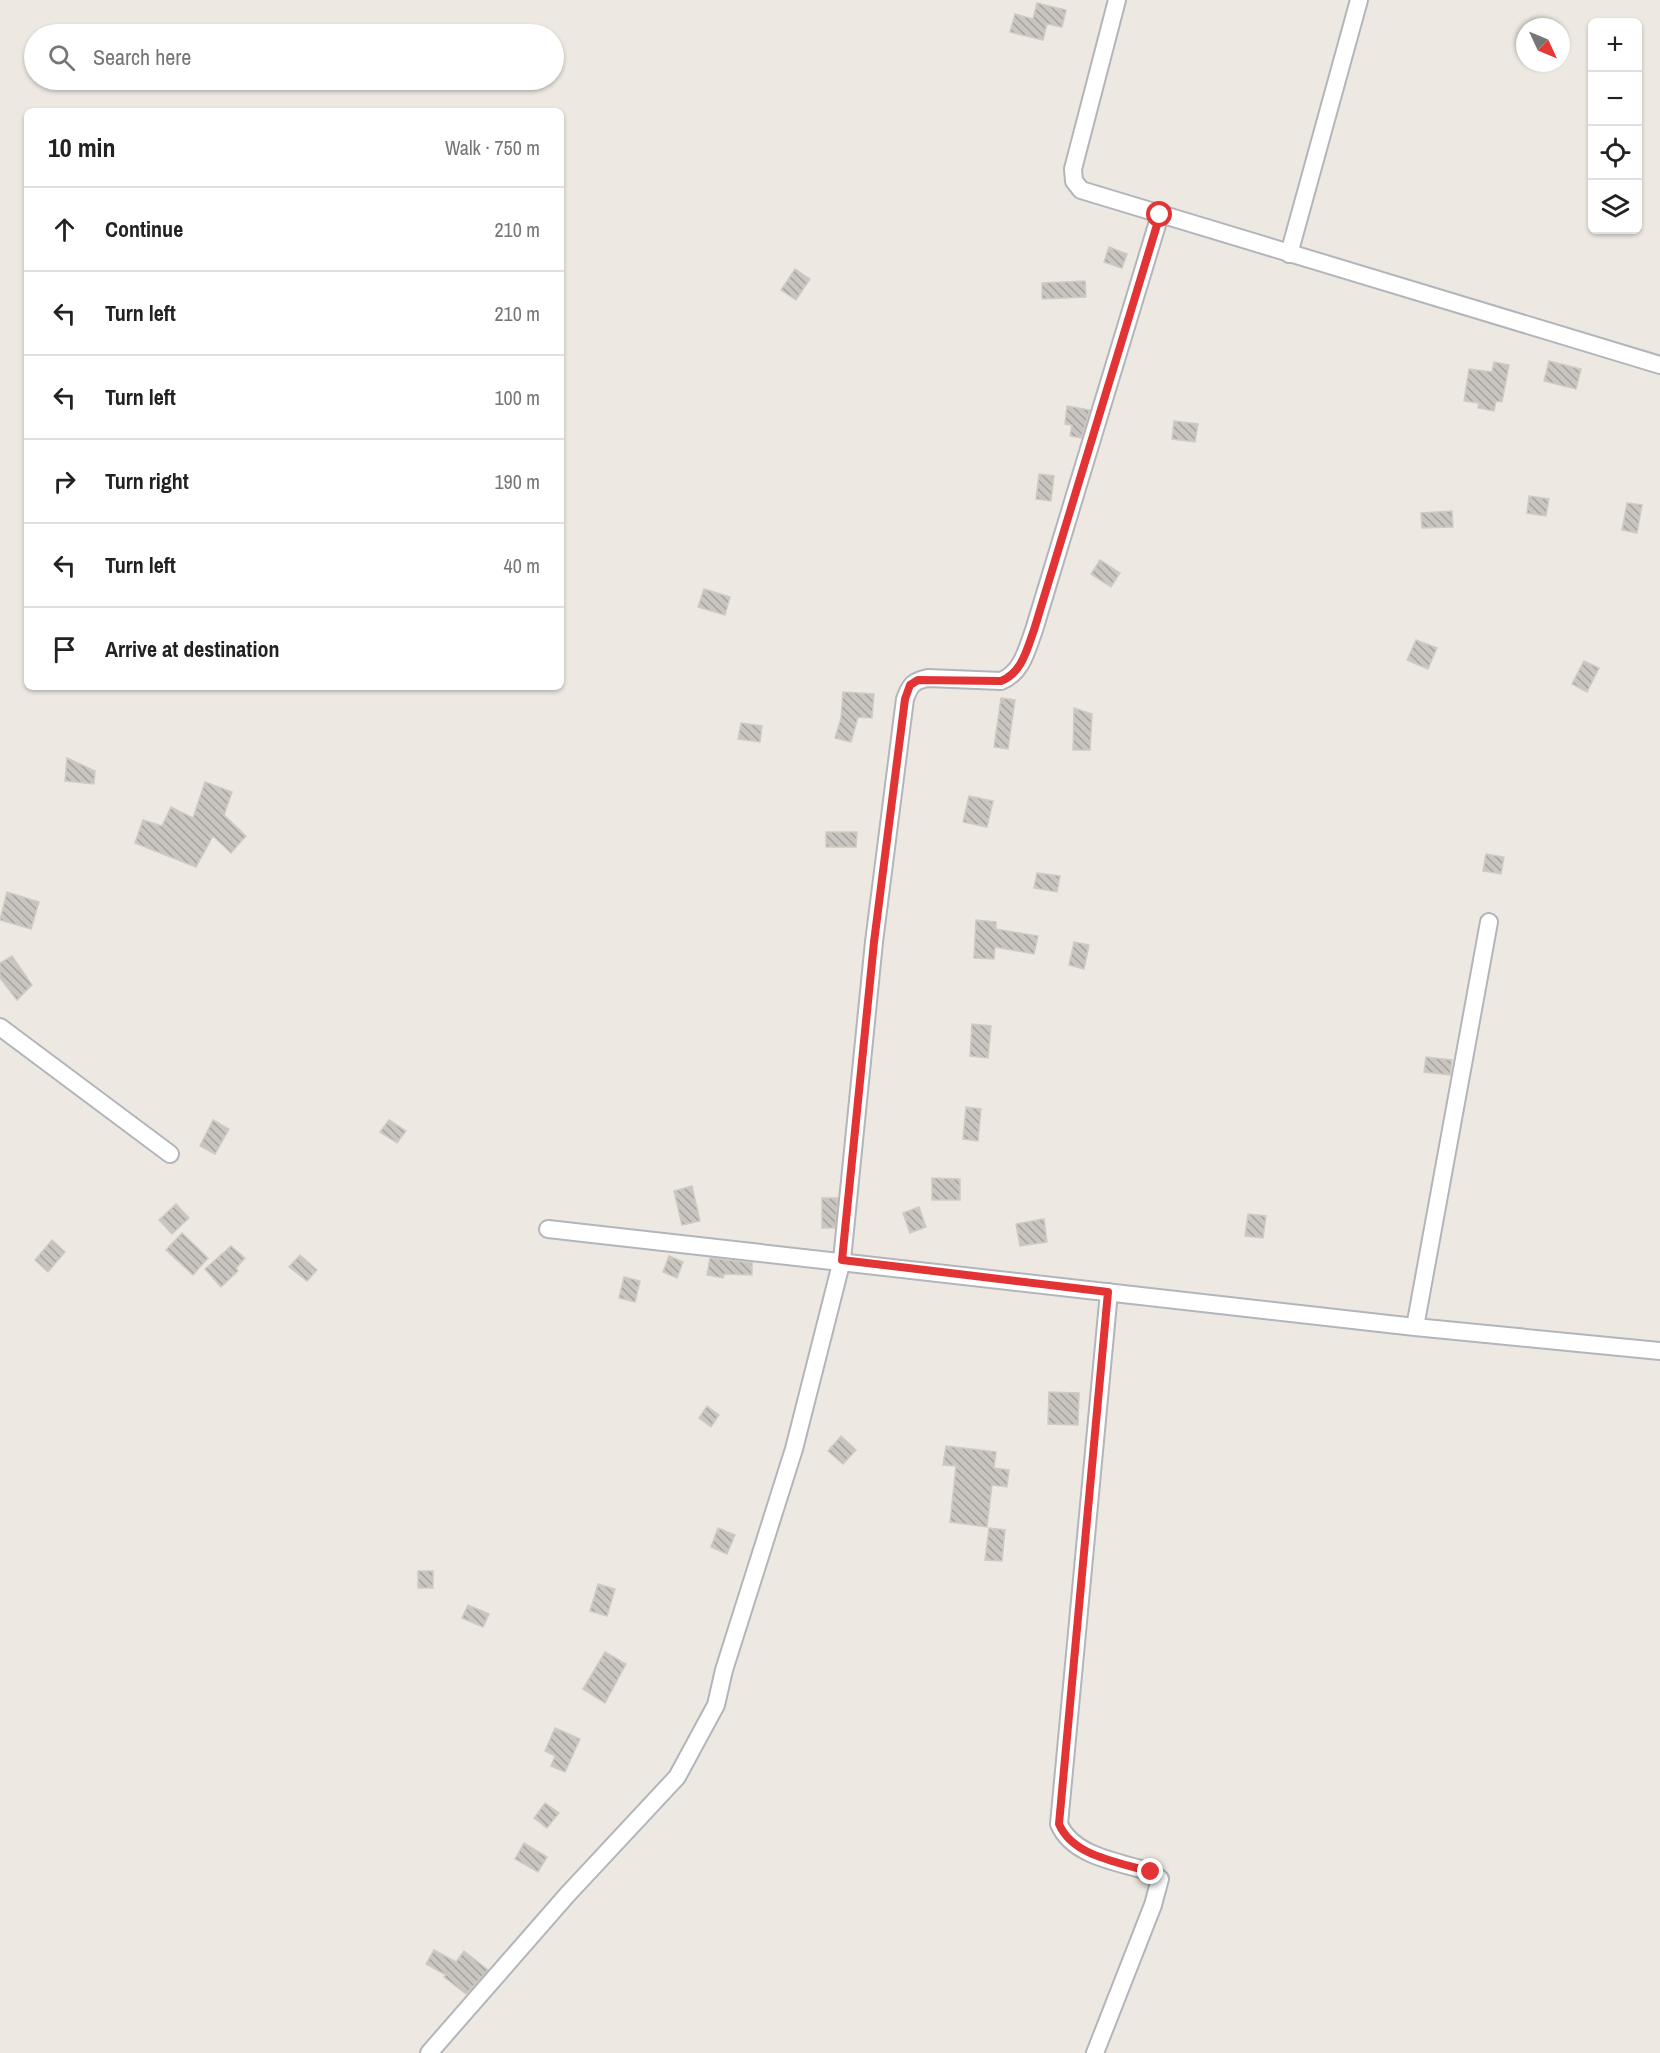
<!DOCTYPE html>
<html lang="en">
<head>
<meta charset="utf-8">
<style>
  :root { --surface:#fff; --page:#f2f2f2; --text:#222; --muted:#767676; --line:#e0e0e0 }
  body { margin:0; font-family:"Archivo Narrow",sans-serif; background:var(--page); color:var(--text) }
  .controls { position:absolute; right:18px; top:18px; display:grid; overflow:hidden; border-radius:9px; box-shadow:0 2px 4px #0004 }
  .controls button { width:54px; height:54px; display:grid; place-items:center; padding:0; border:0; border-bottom:2px solid var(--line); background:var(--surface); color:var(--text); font:30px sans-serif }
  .compass { position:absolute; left:1516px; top:18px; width:54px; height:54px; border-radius:50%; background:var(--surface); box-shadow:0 2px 4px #0004; rotate:134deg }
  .stop { position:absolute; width:18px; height:18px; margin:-14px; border:4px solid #e23335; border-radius:50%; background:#fff }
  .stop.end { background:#e23335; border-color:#fff; box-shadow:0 2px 6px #0008 }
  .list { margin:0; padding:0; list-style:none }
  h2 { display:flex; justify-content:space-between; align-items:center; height:78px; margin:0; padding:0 24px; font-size:26px }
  h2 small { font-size:20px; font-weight:400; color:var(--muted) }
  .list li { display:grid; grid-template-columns:39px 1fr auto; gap:18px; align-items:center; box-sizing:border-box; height:84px; padding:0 24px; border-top:2px solid var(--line) }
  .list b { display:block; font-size:22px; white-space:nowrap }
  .list em { font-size:20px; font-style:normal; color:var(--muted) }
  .icon { flex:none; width:33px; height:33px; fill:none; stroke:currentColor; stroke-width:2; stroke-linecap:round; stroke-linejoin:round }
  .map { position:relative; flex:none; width:1660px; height:2053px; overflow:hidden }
  .search { position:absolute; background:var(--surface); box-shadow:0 2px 4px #0004; left:24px; top:24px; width:540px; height:66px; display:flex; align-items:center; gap:15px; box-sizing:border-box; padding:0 21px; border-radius:33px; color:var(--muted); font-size:22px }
  .panel { position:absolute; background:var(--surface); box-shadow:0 2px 4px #0004; left:24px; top:108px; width:540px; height:582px; border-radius:9px }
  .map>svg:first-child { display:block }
  .building { fill:url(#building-back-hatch); stroke:#d1cac1; stroke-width:1.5 }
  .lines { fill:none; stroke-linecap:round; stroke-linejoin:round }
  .minor-casing { stroke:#b2b5b9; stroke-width:20 }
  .minor { stroke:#fff; stroke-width:16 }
  .route { stroke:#e23335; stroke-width:8 }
</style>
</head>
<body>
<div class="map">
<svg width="1660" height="2053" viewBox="0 0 1660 2053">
  <defs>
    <pattern id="building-back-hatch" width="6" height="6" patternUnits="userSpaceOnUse" patternTransform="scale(1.5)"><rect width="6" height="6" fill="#c8c4bf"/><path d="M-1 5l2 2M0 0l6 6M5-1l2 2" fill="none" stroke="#a5a29f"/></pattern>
  </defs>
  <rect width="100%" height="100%" fill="#ede9e2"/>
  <path class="building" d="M1037,3L1066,10L1062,27L1047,24L1043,40L1010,32L1015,14L1033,19Z
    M1109,247L1127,254L1122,268L1104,262Z
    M795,269L810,279L796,300L781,290Z
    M1085,281L1086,297L1042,299V283Z
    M1549,361L1581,369L1576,389L1544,381Z
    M1494,362L1509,365L1502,402L1496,401L1494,411L1478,408L1479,403L1464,401L1469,369L1492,372Z
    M1067,406L1090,410L1081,438L1070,436L1072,425L1065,424Z
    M1174,421L1198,424L1195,442L1172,439Z
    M1039,474L1054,476L1051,501L1036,499Z
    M1529,496L1549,499L1546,516L1527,513Z
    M1627,503L1642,505L1637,533L1622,530Z
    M1452,511L1453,527L1422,528L1421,513Z
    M1100,560L1120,573L1111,587L1091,574Z
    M704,589L730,597L725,615L698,607Z
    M1416,640L1437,648L1428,669L1407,660Z
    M1584,661L1599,668L1587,692L1572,684Z
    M843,692L874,694L872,718L858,717L851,742L835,738L841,718Z
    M1001,698L1015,700L1008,749L994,747Z
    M1074,708L1092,714L1090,750H1073Z
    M741,723L762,726L760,742L738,739Z
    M67,758L95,771L94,784L65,781Z
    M205,782L232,792L224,815L246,836L231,853L213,836L196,867L135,843L143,820L162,826L171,807L193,818Z
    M969,796L993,801L987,827L963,822Z
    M826,832H857L856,847H826Z
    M1486,854L1504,857L1501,874L1483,871Z
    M1037,873L1060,876L1057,892L1034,888Z
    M7,892L39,902L31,929L0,920Z
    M976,920L996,922V929L1038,936L1034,954L995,947L994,959L974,958Z
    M1074,942L1089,945L1084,969L1069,965Z
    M12,956L32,985L17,1000L0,978V963Z
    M972,1024L991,1026L988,1058L970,1056Z
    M1426,1057L1452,1060L1450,1075L1424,1072Z
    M966,1107L981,1109L978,1141L963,1139Z
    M213,1120L229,1129L215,1154L200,1146Z
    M389,1120L406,1131L397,1143L380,1132Z
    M932,1178L960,1179V1200H932Z
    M692,1186L700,1221L682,1225L674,1191Z
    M822,1198H838L835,1228H822Z
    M176,1204L189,1218L172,1234L159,1220Z
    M919,1207L926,1227L910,1233L903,1213Z
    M1248,1214L1266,1216L1263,1238L1245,1236Z
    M1044,1219L1047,1242L1020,1246L1016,1224Z
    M182,1233L208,1258L193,1275L166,1250Z
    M52,1240L65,1252L48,1272L35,1260Z
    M231,1246L245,1258L236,1268L238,1271L221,1287L205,1269Z
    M300,1255L317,1270L307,1281L289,1267Z
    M669,1256L683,1262L677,1278L663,1272Z
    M710,1258L752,1263V1275L724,1274L723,1278L707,1275Z
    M624,1277L640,1281L635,1302L619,1298Z
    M1049,1392L1079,1393L1078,1425L1048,1424Z
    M707,1406L719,1415L711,1427L699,1418Z
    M841,1436L856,1450L843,1464L828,1451Z
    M946,1446L996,1452L994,1468L1009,1470L1007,1487L992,1485L987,1527L950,1522L956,1466L943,1465Z
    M718,1528L735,1535L727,1554L711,1547Z
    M989,1528L1005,1530L1002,1561L985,1560Z
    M418,1571H433V1588H418Z
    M598,1584L615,1589L607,1616L590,1611Z
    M468,1605L489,1614L483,1627L462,1618Z
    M605,1652L626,1664L605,1703L583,1689Z
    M555,1728L580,1739L565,1772L551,1766L555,1756L545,1751Z
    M545,1803L559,1813L547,1828L534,1818Z
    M524,1843L547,1857L538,1872L515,1859Z
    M434,1950L456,1962L464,1951L488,1970L466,1994L444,1977L446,1975L426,1964Z"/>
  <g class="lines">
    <defs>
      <path id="minor" d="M1117,0L1073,169L1074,181L1081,190L1660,365
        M1289,254L1359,0
        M0,1027L170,1154
        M548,1229L1415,1327L1660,1351
        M1415,1327L1489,922
        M429,2053L567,1895L677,1777L716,1705L724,1670L794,1449L842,1260L874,942L905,699C910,685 913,681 928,678L1001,681C1022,673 1027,649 1034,630L1160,215
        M1095,2053L1153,1905L1160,1879L1151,1872C1120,1862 1073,1857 1059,1824L1109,1292"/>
    </defs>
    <use href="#minor" class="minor-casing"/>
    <use href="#minor" class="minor"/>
  </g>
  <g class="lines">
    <path class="route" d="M1151,1872C1120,1862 1073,1857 1059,1824L1108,1292L842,1260L874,942L905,699L910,685L918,680L1001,681C1022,673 1027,649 1034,630L1160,215"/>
  </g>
</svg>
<div class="controls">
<button>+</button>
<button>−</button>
<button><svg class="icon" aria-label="locate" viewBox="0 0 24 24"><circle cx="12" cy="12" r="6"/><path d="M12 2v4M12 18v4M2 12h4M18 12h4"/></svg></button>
<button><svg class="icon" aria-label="layers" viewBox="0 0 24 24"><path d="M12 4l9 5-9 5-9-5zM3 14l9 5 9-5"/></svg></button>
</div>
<svg class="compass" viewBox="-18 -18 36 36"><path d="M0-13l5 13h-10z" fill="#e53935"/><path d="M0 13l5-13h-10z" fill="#767676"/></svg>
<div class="stop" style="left:1160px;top:215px"></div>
<div class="stop end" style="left:1151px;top:1872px"></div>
<div class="search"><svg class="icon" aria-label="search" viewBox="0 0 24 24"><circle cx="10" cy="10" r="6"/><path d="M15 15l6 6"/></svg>Search here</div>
<section class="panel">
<h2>10 min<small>Walk · 750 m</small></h2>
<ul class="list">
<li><svg class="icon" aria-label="ahead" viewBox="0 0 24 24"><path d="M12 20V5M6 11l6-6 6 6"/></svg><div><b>Continue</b></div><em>210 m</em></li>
<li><svg class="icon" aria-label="left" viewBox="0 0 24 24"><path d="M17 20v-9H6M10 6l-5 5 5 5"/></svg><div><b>Turn left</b></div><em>210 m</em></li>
<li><svg class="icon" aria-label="left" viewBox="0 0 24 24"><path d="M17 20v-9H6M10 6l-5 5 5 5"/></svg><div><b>Turn left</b></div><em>100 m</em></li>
<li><svg class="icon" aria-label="right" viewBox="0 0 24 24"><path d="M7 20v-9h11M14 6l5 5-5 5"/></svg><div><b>Turn right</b></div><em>190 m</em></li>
<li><svg class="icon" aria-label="left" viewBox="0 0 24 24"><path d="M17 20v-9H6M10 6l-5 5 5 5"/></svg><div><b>Turn left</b></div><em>40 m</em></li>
<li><svg class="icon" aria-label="arrive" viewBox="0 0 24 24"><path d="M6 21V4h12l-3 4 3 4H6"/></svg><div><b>Arrive at destination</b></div></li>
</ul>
</section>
</div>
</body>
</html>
